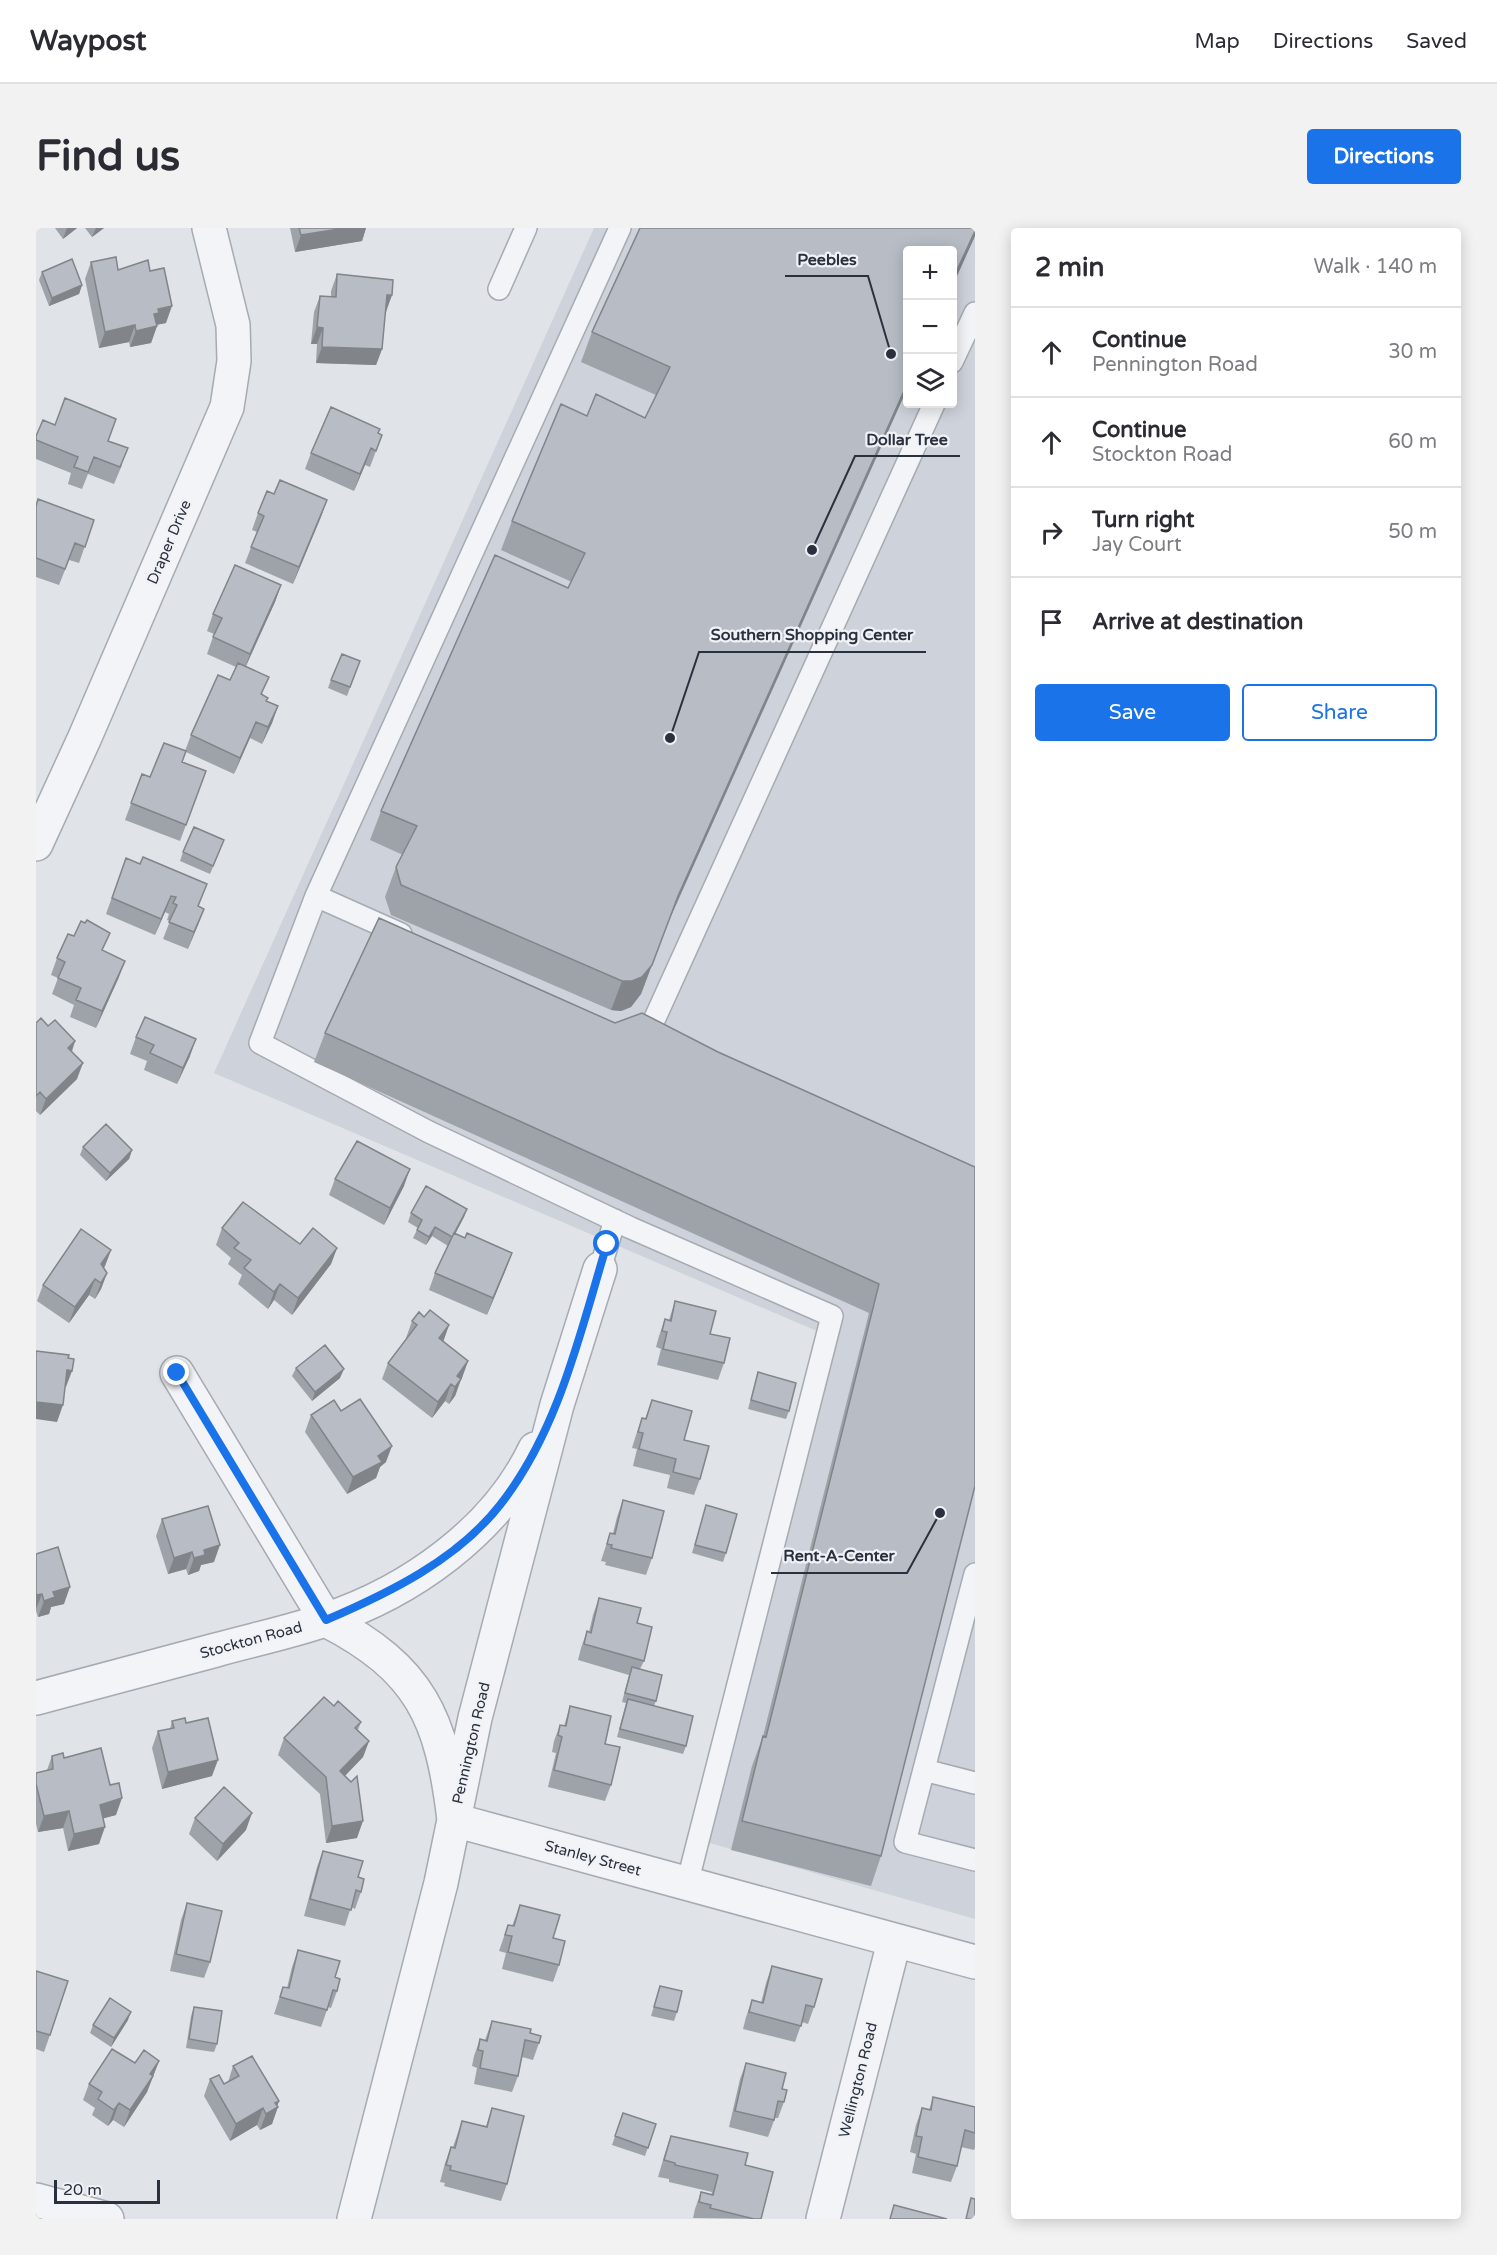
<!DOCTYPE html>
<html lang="en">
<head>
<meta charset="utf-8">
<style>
  :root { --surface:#fff; --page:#f2f2f3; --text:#2b2b33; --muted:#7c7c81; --line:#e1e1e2; --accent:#1a73e8 }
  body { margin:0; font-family:"Varela Round",sans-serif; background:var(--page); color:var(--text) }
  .controls { position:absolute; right:18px; top:18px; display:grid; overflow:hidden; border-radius:6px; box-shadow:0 3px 15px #0003 }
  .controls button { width:54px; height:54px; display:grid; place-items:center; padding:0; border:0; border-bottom:2px solid var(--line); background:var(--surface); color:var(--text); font:30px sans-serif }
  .scale { position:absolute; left:18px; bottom:15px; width:106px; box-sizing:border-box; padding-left:6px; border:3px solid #2a313e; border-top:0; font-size:16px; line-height:21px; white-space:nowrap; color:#2a313e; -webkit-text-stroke:4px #f0f2f6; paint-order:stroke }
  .stop { position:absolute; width:18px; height:18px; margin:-14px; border:4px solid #1a73e8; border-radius:50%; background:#fff }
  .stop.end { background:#1a73e8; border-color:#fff; box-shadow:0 2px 6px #0008 }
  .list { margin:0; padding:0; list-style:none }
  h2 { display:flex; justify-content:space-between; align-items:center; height:78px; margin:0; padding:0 24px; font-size:26px }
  h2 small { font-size:20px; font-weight:400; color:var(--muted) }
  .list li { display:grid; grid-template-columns:39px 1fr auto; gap:18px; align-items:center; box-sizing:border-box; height:90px; padding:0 24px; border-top:2px solid var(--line) }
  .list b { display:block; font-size:22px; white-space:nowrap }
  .list p { margin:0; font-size:20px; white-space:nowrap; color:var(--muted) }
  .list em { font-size:20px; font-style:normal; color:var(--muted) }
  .actions { display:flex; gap:12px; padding:18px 24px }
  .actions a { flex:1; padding:14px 0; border:2px solid var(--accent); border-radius:6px; text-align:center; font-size:21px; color:var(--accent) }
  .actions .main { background:var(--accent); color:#fff }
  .icon { flex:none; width:33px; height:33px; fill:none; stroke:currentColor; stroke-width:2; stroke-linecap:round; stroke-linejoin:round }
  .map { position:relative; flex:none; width:939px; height:1991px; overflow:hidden; border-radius:6px }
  header { display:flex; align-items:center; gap:36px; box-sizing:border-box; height:84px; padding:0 30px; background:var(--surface); border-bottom:2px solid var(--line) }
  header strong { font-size:28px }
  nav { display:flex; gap:33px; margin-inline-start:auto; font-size:21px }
  .intro { display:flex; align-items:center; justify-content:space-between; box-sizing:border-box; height:144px; padding:0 36px }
  h1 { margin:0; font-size:42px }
  .button { padding:15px 27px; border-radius:6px; background:var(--accent); color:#fff; font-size:21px; font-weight:700 }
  main { display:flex; gap:36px; padding:0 36px }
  aside { flex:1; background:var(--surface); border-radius:6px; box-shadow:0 3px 15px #0003 }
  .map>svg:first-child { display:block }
  .built { fill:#ced2da; fill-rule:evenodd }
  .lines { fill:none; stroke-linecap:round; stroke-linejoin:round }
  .lane-casing { stroke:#a6aab2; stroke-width:24 }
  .street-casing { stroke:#a6aab2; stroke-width:36 }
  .lane { stroke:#f3f4f7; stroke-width:21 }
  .street { stroke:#f3f4f7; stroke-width:33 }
  .wall { fill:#9ea2a9 }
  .shaded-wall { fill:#818489 }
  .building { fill:#b8bcc4; stroke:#818489; stroke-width:1.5 }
  .route { stroke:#1a73e8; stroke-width:8 }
  .labels { text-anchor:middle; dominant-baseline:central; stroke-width:4.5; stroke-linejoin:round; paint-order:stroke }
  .street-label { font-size:15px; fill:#2a313e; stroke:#f0f2f6 }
  .leader { fill:none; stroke:#2a313e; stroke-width:2 }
  .callout-dot { fill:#2a313e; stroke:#f0f2f6; stroke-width:2 }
  .callout-label { font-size:16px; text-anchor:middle; font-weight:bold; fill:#2a313e; stroke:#f0f2f6; stroke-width:4.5; stroke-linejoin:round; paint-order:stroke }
</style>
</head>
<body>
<header>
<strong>Waypost</strong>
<nav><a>Map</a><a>Directions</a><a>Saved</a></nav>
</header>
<div class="intro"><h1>Find us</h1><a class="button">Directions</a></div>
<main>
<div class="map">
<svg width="939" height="1991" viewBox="0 0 939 1991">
  <rect width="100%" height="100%" fill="#e0e3e8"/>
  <path class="built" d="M558,0H939V1691L653,1609L783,1104L178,845ZM872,22H916V176H872Z"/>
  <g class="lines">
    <defs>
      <path id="lane" d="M584,0L280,668L224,815L393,904L595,1000L796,1088L651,1656
        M463,61L490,0
        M916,134L939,85
        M280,668L365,706
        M614,801L898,176
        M564,1041L579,992
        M939,1346L869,1614L939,1632
        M888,1542L939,1555"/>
      <path id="street" d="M0,616L49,509L191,179L198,133L197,97L173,0
        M141,1145L290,1392C385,1441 406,1490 418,1592L939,1734
        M0,1470C60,1454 120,1438 180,1422C216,1412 254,1404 289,1392C374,1364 460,1303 499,1221
        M0,1972L71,1991
        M318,1991L405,1655L439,1490L521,1177L564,1041
        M787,1991L858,1714"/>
    </defs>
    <use href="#lane" class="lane-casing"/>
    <use href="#street" class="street-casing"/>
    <use href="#lane" class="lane"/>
    <use href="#street" class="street"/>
  </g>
  <path class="wall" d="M19,0H41L27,11Z
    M49,0H68L56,9Z
    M254,0H330L326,13L259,24Z
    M939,8L916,59V22L631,697L605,766L595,779L585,783L575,782L355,687L349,669L360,639L367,627L334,612L345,583L532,360L536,354L465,322L476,293L551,188L609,190L620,167L545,134L556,104Z
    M55,34L82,42L114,43L130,95L120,97L121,98L115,115L94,119L93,114L63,120L49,51Z
    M6,44L46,57L43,66L13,78L3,52Z
    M301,46L356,67L349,84L346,121L340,137L280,135L281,116H275L278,84L284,68L295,69V63Z
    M19,197L72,213L86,237L78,256L52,246L46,261L32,256L35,245L0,231V208Z
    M343,205L346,207L334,239L329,237L318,263L269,241L275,225Z
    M238,266L291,272L257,356L209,335L221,304L216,302L222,285Z
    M0,278L58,292L43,335L33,332L23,357L0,349Z
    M245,357L239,374L210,438L231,473L242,478L236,495L226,516L214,510L198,546L150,524L146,534L170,543L144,613L89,592L106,546L114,549L149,523L155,507L194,452L200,439L171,426L178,406L171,403L177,386Z
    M324,433L311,468L292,460L295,452Z
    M185,620L174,646L144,633L147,624Z
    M90,630L163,678L168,681L152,721L127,711L134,693L131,692L133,686L129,684L119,707L70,686Z
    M67,723L83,749L60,800L34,789L38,777L16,766L22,750L15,747L21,730Z
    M0,795L12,798L39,813L36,824L41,851L4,887L0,883Z
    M579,795L682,824L939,939L845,1628L835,1658L695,1622L716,1538L727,1508L833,1085L278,834L289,805Z
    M100,809L154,828L141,856L108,842L111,833L94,826Z
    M47,919L96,922L93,931L70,953L44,927Z
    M299,951L368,958L348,997L293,967Z
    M431,981L428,989L419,1006L470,1041L451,1087L393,1062L399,1045L412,1018L396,1008L390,1017L377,1010L382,1000L372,994L375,985Z
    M186,1000L264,1016L301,1020L295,1036L256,1087L238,1072L232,1081L202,1056L206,1047L192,1036L195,1030L180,1017Z
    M75,1022L68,1040L71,1045L65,1061L59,1071L53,1067L33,1095L1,1073L7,1057Z
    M639,1073L674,1106L688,1135L682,1152L621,1137L625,1121L620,1119L623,1108L629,1091L633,1092Z
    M388,1089L413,1097L407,1114L432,1133L419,1168L413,1176L409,1173L396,1190L346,1151L352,1135L371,1110H370L376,1093Z
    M260,1140L304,1150L276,1173L256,1148Z
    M722,1144L753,1183L750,1191L712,1181Z
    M616,1172L648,1212L664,1251L658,1267L631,1260L634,1247L597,1238L601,1221L596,1220L600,1207L606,1190L609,1191Z
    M305,1183L350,1234L344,1239L340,1250L311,1266L269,1204L275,1187Z
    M587,1272L616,1330L610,1347L569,1337L570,1334L565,1333L574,1305H577L581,1289Z
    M670,1277L690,1325L687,1334L656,1325Z
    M126,1291L178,1334L165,1337L163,1343L152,1347L150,1341L132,1346L120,1308Z
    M0,1326L28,1376L15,1379L13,1386L2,1389L0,1383Z
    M563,1370L601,1395L608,1433L604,1441L620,1473L618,1478L650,1518L647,1526L581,1509L590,1475L586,1474L593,1447L542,1432L545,1420L551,1403L553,1404L557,1387Z
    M298,1478L325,1494L322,1502L333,1513L327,1529L309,1548L321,1610L290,1615L284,1566L242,1527L248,1510Z
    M534,1478L569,1516L575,1557L569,1573L512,1559L520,1525L516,1524L518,1513L524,1497L528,1498Z
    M136,1493L150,1495L176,1548L126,1561L116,1520L122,1503L134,1501Z
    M16,1528L28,1530L80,1587L67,1590L63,1616L32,1623L27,1600L2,1604L0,1596V1545L11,1542Z
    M159,1590L210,1602L181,1633L153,1606Z
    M287,1623L322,1649L325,1664L319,1681L315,1679L309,1698L268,1688L281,1639Z
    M151,1675L174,1734L168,1750L134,1743L145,1692Z
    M484,1677L517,1710L523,1737L517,1754L466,1741L470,1725L463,1723L472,1697L476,1698Z
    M262,1722L299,1749L301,1763L295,1780L292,1779L285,1799L238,1786L247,1759L251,1760L256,1739Z
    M736,1738L778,1779L772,1796L766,1794L759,1814L707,1801L710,1789L716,1772L725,1775L730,1755Z
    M0,1743L14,1807L8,1824L0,1821Z
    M624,1758L641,1784L638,1793L615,1788Z
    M158,1779L181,1816L178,1824L150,1820L155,1788Z
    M92,1792L75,1819L54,1805L57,1797Z
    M456,1793L494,1805L503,1815L497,1832L486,1829L482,1848L476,1864L438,1856L441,1840L436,1838L438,1828L444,1811L449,1812Z
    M123,1833L111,1864L88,1899L77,1892L72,1898L56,1887L59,1880L47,1872L53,1856L99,1835Z
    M710,1835L746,1861L748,1874L742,1890H739L732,1909L693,1899L704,1851Z
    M197,1838L243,1873L236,1896L224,1902L221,1897L194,1913L168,1868L174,1851L188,1856L192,1854Z
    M897,1869L939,1879V1920L938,1922L925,1919L921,1938L915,1954L876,1945L880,1926L874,1924L880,1897L886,1880L893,1882Z
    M456,1880L471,1956L465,1973L408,1958L409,1955L404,1954L409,1935L415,1919H417L426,1893L450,1898Z
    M587,1885L620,1896L609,1928L576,1917Z
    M635,1908L709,1937L725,1991L657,1990L659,1981L665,1964L675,1967L676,1964L633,1954V1951L622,1949L629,1925Z"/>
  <path class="shaded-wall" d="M31,0H41L27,11Z
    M60,0H68L56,9Z
    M309,0H330L326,13L259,24L265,7Z
    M939,3V8L916,59V53Z
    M46,57L43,66L13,78L16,70Z
    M351,67H356L350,84H345Z
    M136,78L130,95L119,97L121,98L115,115L94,119L100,103L118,86L122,81Z
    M99,97L93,114L63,120L69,104Z
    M281,99L287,100L281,116H275Z
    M286,119L346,121L340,137L280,135Z
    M872,154V159L631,697L605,766L595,779L585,783L575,782L586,753L642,668Z
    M335,220L329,237L318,263L324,246Z
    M291,272L285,289L257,356L263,339Z
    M245,357L239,374L208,442L214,426Z
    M242,478L236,495L226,516L232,499Z
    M220,494L214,510L198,546L204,530Z
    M135,668L129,684L119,707L125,691Z
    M168,681L162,697L152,721L158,704Z
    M89,733L83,749L60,800L66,783Z
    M160,811L154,828L141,856L147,840Z
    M39,813L33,830L32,820Z
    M47,835L41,851L4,887L10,871Z
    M96,922L93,931L70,953L74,945Z
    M374,941L368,958L348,997L354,980Z
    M431,981L428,989L413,1018L416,1010Z
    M399,999L396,1008L390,1017L393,1009Z
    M301,1020L295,1036L256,1087L262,1070Z
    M75,1022L69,1038L59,1053L65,1036Z
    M476,1025L470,1041L451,1087L457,1070Z
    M71,1045L65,1061L59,1071L65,1055Z
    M59,1051L53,1067L33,1095L39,1079Z
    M244,1056L238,1072L232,1081L238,1064Z
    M413,1097L407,1114L403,1110Z
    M432,1133L426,1150L419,1159L421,1148Z
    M308,1141L304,1150L276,1173L279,1164Z
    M31,1142L36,1143L30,1159H25Z
    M425,1151L419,1168L413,1176L419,1159Z
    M415,1156L409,1173L396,1190L402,1174Z
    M0,1174L27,1177L21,1194L0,1191Z
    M356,1218L350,1234L344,1239L340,1250L311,1266L317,1249L342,1228Z
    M184,1317L178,1334L165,1337L163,1343L152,1347L158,1330L168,1322Z
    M156,1324L150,1341L132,1346L138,1330Z
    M34,1359L28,1376L15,1379L13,1386L2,1389L8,1373L17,1364Z
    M6,1366L0,1381V1367Z
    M333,1513L327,1529L298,1559L304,1543Z
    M182,1532L176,1548L126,1561L132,1544Z
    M86,1570L80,1587L58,1593L64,1577Z
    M33,1583L27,1600L2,1604L8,1588Z
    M216,1585L210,1602L181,1633L187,1616Z
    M327,1593L321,1610L290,1615L296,1598Z
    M69,1599L63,1616L32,1623L38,1606Z
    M95,1784L92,1792L75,1819L78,1810Z
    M123,1833L111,1864L88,1899L94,1882L114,1846Z
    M243,1873L240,1880L242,1879L236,1896L224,1902L230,1886L239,1875Z
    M83,1875L77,1892L72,1898L78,1882Z
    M227,1880L221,1897L194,1913L200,1896Z"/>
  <path class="building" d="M263,0H309L265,7Z
    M604,0H939V3L916,53V22H872V154L642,668L616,737L606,749L596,753H586L365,657L360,639L381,598L345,583L459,327L532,360L549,325L476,293L525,176L551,188L560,166L609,190L634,139L556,104Z
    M80,29L82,42L112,32L114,43L128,40L136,78L122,81L123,85L118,86L121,98L100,103L99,97L69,104L55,34Z
    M36,31L46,57L16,70L6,44Z
    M301,46L357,52L356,67H351L346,121L286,119L287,100L281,99L284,68L300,69Z
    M29,170L80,191L72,213L92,220L84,239L58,229L52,244L38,239L42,229L0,212V208L7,192L19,197Z
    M295,179L344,201L342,205L346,207L340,223L335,220L324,246L275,225Z
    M244,252L291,272L263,339L215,319L228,288L222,285L231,263L238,266Z
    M2,271L58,292L49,319L39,315L29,341L0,330V278Z
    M199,337L245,357L214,426L177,409L186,390L177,386Z
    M306,426L324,433L314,459L295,452Z
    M202,435L233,449L225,466L232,470L230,473L242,478L232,499L220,494L204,530L155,507L182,447L194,452Z
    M128,515L150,523L146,534L170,543L150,597L95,575L106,546L114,549Z
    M158,599L188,612L177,638L147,624Z
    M107,629L171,656L162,678L168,681L158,704L133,694L141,677L137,675L140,669L135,668L125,691L76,670L90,630L104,636Z
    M343,690L579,795L606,785L682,824L939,939V1258L845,1628L706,1593L727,1508L730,1509L843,1056L289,805Z
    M51,692L74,705L66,722L89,733L66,783L40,772L45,760L22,750L29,734L21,730L32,706L38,708L45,693L49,695Z
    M109,789L160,811L147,840L114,825L118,817L100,809Z
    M5,790L12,798L19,792L39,813L32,820L47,835L10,871L4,864L0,868V795Z
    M70,896L96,922L74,945L47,919Z
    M321,913L374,941L354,980L299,951Z
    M390,958L431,981L416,1009L399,999L393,1009L381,1002L386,992L375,985Z
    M207,974L264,1016L277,1000L301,1020L262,1070L244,1056L238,1064L208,1040L215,1032L198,1020L203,1015L186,1000Z
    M45,1001L75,1022L65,1036L71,1045L65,1055L59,1051L39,1079L7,1057Z
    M418,1005L429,1010L431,1005L476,1025L457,1070L399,1045Z
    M639,1073L680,1083L674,1106L694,1110L688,1135L627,1121L631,1104L626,1103L629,1091L635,1093Z
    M394,1082L413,1097L403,1110L432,1133L421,1148L425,1151L419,1159L415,1156L402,1174L352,1135L381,1097L376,1093L383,1084L388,1089Z
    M289,1117L308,1141L279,1164L260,1140Z
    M0,1123L33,1127L32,1130L38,1131L36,1143L31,1142L27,1177L0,1174Z
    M722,1144L760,1155L753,1183L715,1172Z
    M324,1171L356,1218L342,1228L346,1234L317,1249L275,1187L298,1172L305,1183Z
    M616,1172L656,1183L648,1212L673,1218L664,1251L637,1244L640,1231L603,1221L607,1205L602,1204L606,1190L610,1191Z
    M587,1272L628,1283L616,1330L575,1320L576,1317L571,1316L574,1305L579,1306Z
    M670,1277L701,1286L690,1325L659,1317Z
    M172,1278L184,1317L168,1322L169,1327L158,1330L156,1324L138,1330L126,1291Z
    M22,1319L34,1359L17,1364L19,1369L8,1373L6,1366L0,1367V1326Z
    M563,1370L605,1380L601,1395L616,1399L608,1433L548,1416L551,1403L555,1405Z
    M596,1439L626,1447L620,1473L589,1465Z
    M288,1469L298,1478L302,1473L325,1494L319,1500L333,1513L304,1543L315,1554L321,1548L327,1593L296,1598L290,1549L248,1510Z
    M592,1471L657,1488L650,1518L584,1501Z
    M534,1478L575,1488L569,1516L584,1519L575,1557L518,1542L526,1509L522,1507L524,1497L530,1498Z
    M149,1490L150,1495L172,1490L182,1532L132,1544L122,1503L138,1500L136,1493Z
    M65,1520L74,1557L83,1555L86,1570L64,1577L69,1599L38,1606L33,1583L8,1588L0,1556V1545L17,1541L16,1528L27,1525L28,1530Z
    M188,1559L216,1585L187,1616L159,1590Z
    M287,1623L327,1633L322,1649L328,1651L325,1664L320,1662L315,1682L274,1671Z
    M151,1675L186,1683L174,1734L140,1726Z
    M484,1677L524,1687L517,1710L529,1713L523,1737L472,1724L476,1708L469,1707L472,1697L478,1698Z
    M262,1722L304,1733L299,1749L304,1751L301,1763L297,1762L291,1782L244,1769L247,1759L253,1760Z
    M736,1738L786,1751L778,1779L770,1777L765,1798L713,1784L716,1772L727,1775Z
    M0,1743L32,1753L14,1807L0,1803Z
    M624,1758L646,1763L641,1784L618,1779Z
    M74,1770L95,1784L78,1810L57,1797Z
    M158,1779L186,1783L181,1816L153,1811Z
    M456,1793L495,1801L494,1805L505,1808L503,1815L489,1812L482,1848L444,1840L447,1823L442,1822L444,1811L451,1813Z
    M76,1821L99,1835L108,1822L123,1833L114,1846L117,1848L94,1882L83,1875L78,1882L62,1871L66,1864L53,1856Z
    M216,1828L243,1873L239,1875L242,1879L230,1886L227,1880L200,1896L174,1851L183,1847L188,1856L203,1848L197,1838Z
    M710,1835L750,1845L746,1861L751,1862L748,1874L742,1873L738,1892L699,1883Z
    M897,1869L939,1879V1905L929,1902L921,1938L882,1929L886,1909L880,1908L886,1880L895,1882Z
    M456,1880L488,1888L471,1956L414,1942L415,1938L410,1937L415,1919L419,1920L426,1893L451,1899Z
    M587,1885L620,1896L612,1920L579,1908Z
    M635,1908L712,1925L709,1937L737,1944L725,1991H718L674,1980L675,1977L663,1974L665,1964L677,1967L682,1947L639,1937V1935L628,1932Z
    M935,1970L939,1971V1991H930Z
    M858,1977L911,1991H854Z"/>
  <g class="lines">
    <path class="route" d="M141,1145L290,1392C353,1365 421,1332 464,1277C523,1202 544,1105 571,1016"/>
  </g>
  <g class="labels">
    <g class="street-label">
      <text transform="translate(133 314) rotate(-67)">Draper Drive</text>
      <text transform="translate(215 1412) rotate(-15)">Stockton Road</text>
      <text transform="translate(435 1515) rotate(-77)">Pennington Road</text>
      <text transform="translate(557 1630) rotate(15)">Stanley Street</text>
      <text transform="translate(822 1852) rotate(-76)">Wellington Road</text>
    </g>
  </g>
  <path class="leader" d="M855 126L832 48H749M776 322L819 228H924M634 510L663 424H890M904 1285L871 1345H735"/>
  <g class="callout-dot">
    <circle cx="855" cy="126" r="6"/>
    <circle cx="776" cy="322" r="6"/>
    <circle cx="634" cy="510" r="6"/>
    <circle cx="904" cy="1285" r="6"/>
  </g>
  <g class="callout-label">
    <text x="791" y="37">Peebles</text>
    <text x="871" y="217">Dollar Tree</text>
    <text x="776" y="412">Southern Shopping Center</text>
    <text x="803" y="1333">Rent-A-Center</text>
  </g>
</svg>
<div class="controls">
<button>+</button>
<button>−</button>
<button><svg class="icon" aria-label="layers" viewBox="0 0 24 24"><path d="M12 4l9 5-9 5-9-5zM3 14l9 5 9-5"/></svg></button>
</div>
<div class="scale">20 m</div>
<div class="stop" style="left:571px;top:1016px"></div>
<div class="stop end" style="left:141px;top:1145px"></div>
</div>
<aside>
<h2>2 min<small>Walk · 140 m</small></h2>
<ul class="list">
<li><svg class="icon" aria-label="ahead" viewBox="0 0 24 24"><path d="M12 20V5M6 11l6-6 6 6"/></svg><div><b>Continue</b><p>Pennington Road</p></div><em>30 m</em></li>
<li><svg class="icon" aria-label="ahead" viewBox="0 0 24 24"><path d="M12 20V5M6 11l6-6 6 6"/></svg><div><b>Continue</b><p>Stockton Road</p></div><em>60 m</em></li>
<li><svg class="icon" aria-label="right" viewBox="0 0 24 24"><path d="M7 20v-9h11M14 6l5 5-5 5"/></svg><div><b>Turn right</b><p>Jay Court</p></div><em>50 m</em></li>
<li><svg class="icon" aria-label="arrive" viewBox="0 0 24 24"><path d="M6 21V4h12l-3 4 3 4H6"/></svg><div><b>Arrive at destination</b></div></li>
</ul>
<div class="actions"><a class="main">Save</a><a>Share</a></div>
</aside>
</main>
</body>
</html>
